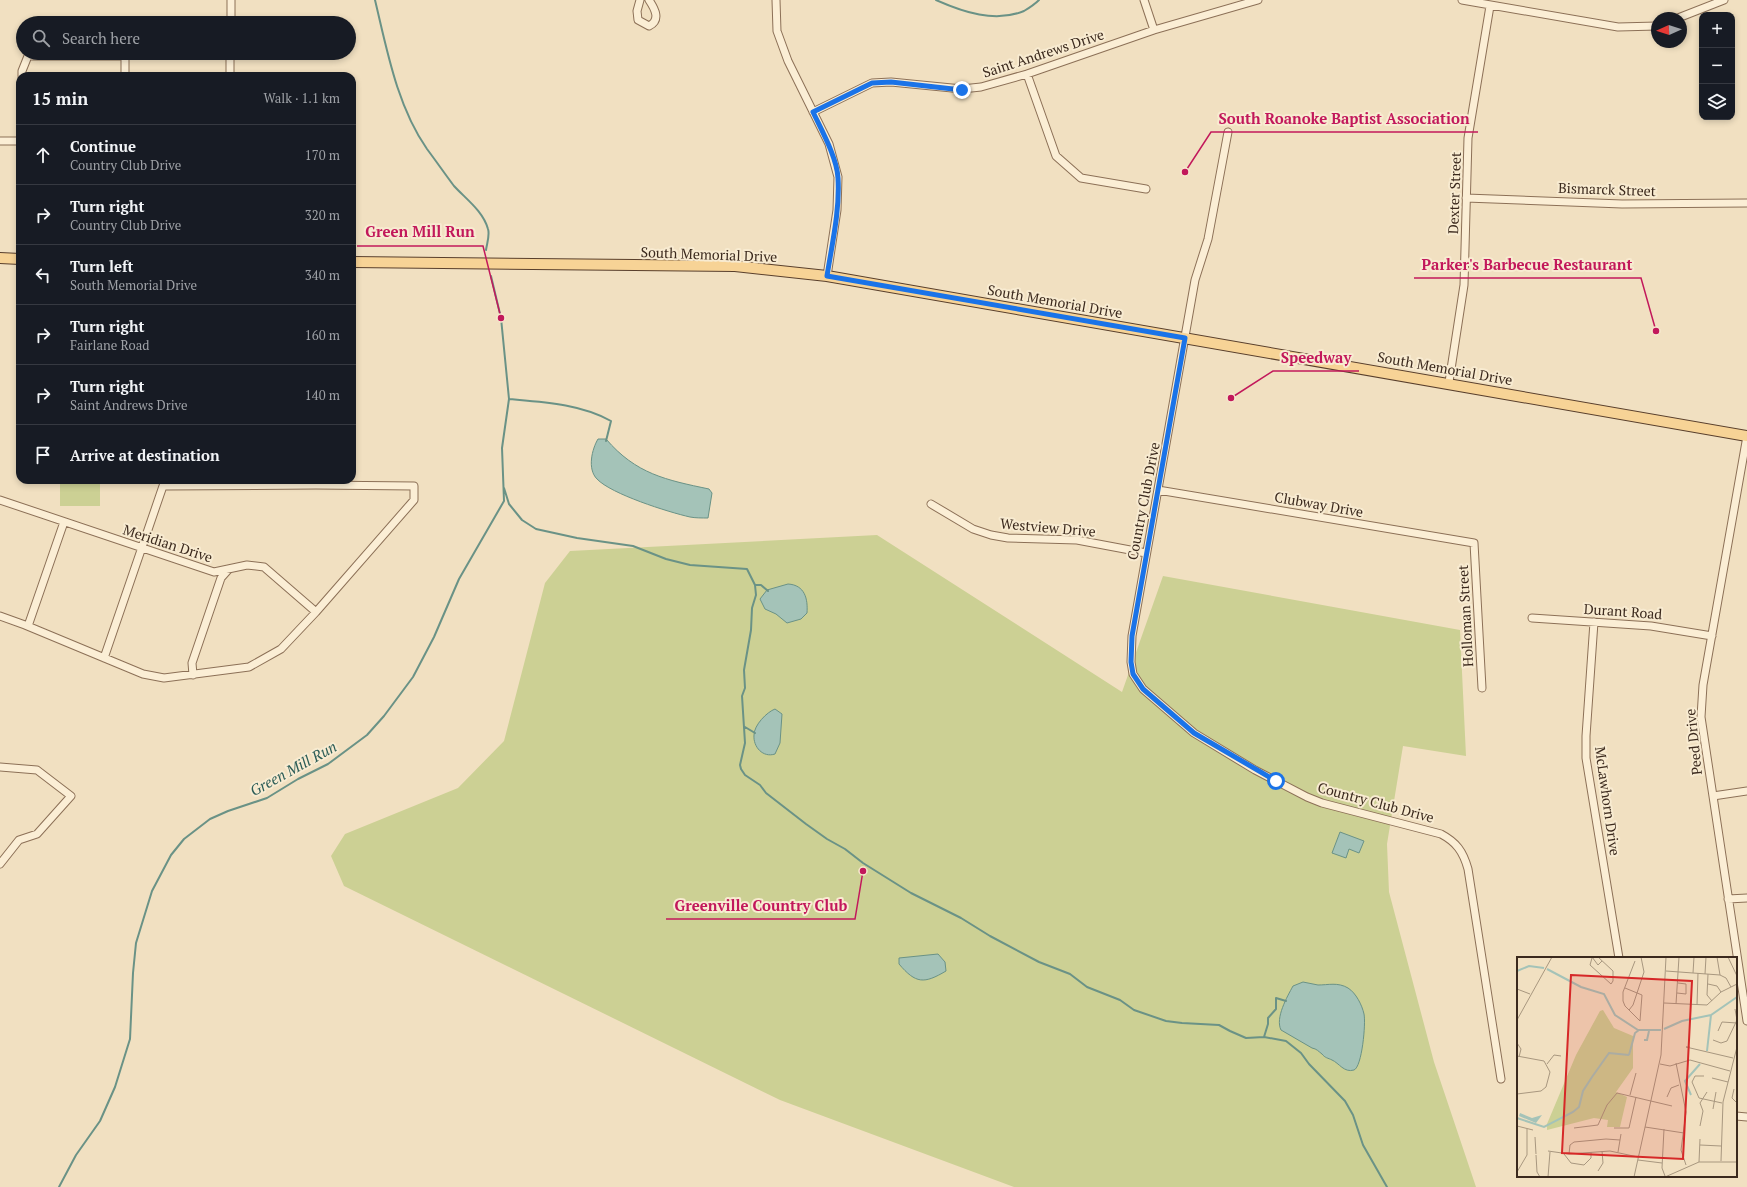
<!DOCTYPE html>
<html lang="en">
<head>
<meta charset="utf-8">
<style>
  :root { --surface:#171b24; --page:#20242c; --text:#f1f3f6; --muted:#9ea1a6; --line:#363941 }
  body { margin:0; font-family:"PT Serif",serif; background:var(--page); color:var(--text) }
  .controls { position:absolute; right:12px; top:12px; display:grid; overflow:hidden; border-radius:8px; box-shadow:0 2px 6px #0003 }
  .controls button { width:36px; height:36px; display:grid; place-items:center; padding:0; border:0; border-bottom:1px solid var(--line); background:var(--surface); color:var(--text); font:20px sans-serif }
  .compass { position:absolute; left:1651px; top:12px; width:36px; height:36px; border-radius:50%; background:var(--surface); box-shadow:0 2px 6px #0003; rotate:267deg }
  .stop { position:absolute; width:12px; height:12px; margin:-9px; border:3px solid #1a73e8; border-radius:50%; background:#fff }
  .stop.end { background:#1a73e8; border-color:#fff; box-shadow:0 1px 4px #0008 }
  .list { margin:0; padding:0; list-style:none }
  h2 { display:flex; justify-content:space-between; align-items:center; height:52px; margin:0; padding:0 16px; font-size:17px }
  h2 small { font-size:13px; font-weight:400; color:var(--muted) }
  .list li { display:grid; grid-template-columns:26px 1fr auto; gap:12px; align-items:center; box-sizing:border-box; height:60px; padding:0 16px; border-top:1px solid var(--line) }
  .list b { display:block; font-size:15px; white-space:nowrap }
  .list p { margin:0; font-size:13px; white-space:nowrap; color:var(--muted) }
  .list em { font-size:13px; font-style:normal; color:var(--muted) }
  .icon { flex:none; width:22px; height:22px; fill:none; stroke:currentColor; stroke-width:2; stroke-linecap:round; stroke-linejoin:round }
  .map { position:relative; flex:none; width:1747px; height:1187px; overflow:hidden }
  .search { position:absolute; background:var(--surface); box-shadow:0 2px 6px #0003; left:16px; top:16px; width:340px; height:44px; display:flex; align-items:center; gap:10px; box-sizing:border-box; padding:0 14px; border-radius:22px; color:var(--muted); font-size:15px }
  .panel { position:absolute; background:var(--surface); box-shadow:0 2px 6px #0003; left:16px; top:72px; width:340px; height:412px; border-radius:12px }
  .map>svg:first-child { display:block }
  .green { fill:#ccd094 }
  .water { fill:#a4c3b8; stroke:#6a9286 }
  .lines { fill:none; stroke-linecap:round; stroke-linejoin:round }
  .stream { stroke:#6a9286; stroke-width:2 }
  .street-casing { stroke:#8c7057; stroke-width:9 }
  .primary-casing { stroke:#593f2c; stroke-width:12 }
  .street { stroke:#fbeed5; stroke-width:7 }
  .primary { stroke:#f7d396; stroke-width:10 }
  .route { stroke:#1a73e8; stroke-width:5 }
  .labels { text-anchor:middle; dominant-baseline:central; stroke-width:4; stroke-linejoin:round; paint-order:stroke }
  .street-label { font-size:14px; fill:#3b291d; stroke:#f8ebd1 }
  .water-label { font-size:15px; font-style:italic; fill:#2b5c56; stroke:#f8ebd1 }
  .inset-river { fill:none; stroke:#a4c3b8; stroke-width:2 }
  .inset-road { fill:none; stroke:#a8977f; stroke-width:1 }
  .view { fill:#d62828; fill-opacity:0.15; stroke:#d62828; stroke-width:2 }
  .inset-edge { fill:none; stroke:#3b291d; stroke-width:2 }
  .leader { fill:none; stroke:#c2185b; stroke-width:1.5 }
  .callout-dot { fill:#c2185b; stroke:#f8ebd1; stroke-width:1.5 }
  .callout-label { font-size:15px; text-anchor:middle; font-weight:bold; fill:#c2185b; stroke:#f8ebd1; stroke-width:4; stroke-linejoin:round; paint-order:stroke }
</style>
</head>
<body>
<div class="map">
<svg width="1747" height="1187" viewBox="0 0 1747 1187">
  <rect width="100%" height="100%" fill="#f1e0c1"/>
  <path class="green" d="M60,480H100V506H60Z
    M877,535L1122,692L1163,576L1460,630L1466,756L1403,746L1387,844L1389,892L1434,1062L1476,1187H1014L780,1100L344,886L331,856L345,834L458,788L504,741L545,583L570,551Z"/>
  <path class="water" d="M598,439H606C636,474 666,480 709,489L712,493L708,518C702,518 695,518 690,517C668,512 611,494 597,479C587,469 592,449 598,439Z
    M788,584C805,585 808,599 807,613L801,619L787,623L776,614L765,609L760,599L767,590Z
    M775,709L782,714L780,743L775,754C763,758 753,747 754,735C754,725 767,712 775,709Z
    M1340,832L1364,841L1359,853L1349,849L1346,858L1332,853Z
    M938,954L945,962L946,971C924,984 916,984 899,964V958Z
    M1303,982C1308,983 1313,984 1318,985C1328,985 1338,982 1348,988C1356,993 1362,1005 1364,1014C1366,1023 1362,1067 1354,1070C1344,1073 1339,1063 1332,1060C1328,1058 1325,1058 1322,1054C1318,1051 1317,1049 1312,1048L1281,1030C1275,1018 1287,997 1293,986Z"/>
  <g class="lines">
    <path class="stream" d="M375,0C387,50 397,106 427,149C436,161 445,174 454,186C466,199 483,211 488,229C490,235 487,243 486,250
      M936,0C963,12 995,23 1024,11C1029,8 1035,4 1039,0
      M509,399C543,402 581,404 611,421L606,441
      M504,488L509,504L522,520L536,529L577,538L633,546L666,559L690,565L747,569L755,585L756,595L752,608L751,630L744,670L745,688L742,696L745,743L740,765L741,769L745,775L760,785L766,793L806,824L827,839L845,849L863,863L911,893L961,918L990,936L1039,962L1070,974L1087,987L1120,1000L1134,1010L1166,1021L1182,1023L1219,1025L1230,1031L1246,1038L1264,1037L1286,1041L1301,1053L1309,1064L1345,1101L1353,1115L1363,1145L1387,1187
      M755,585H761L768,591
      M745,727L755,733
      M1264,1037L1268,1024V1018L1276,1009V998L1286,1001
      M59,1187L76,1155L100,1121L115,1087L130,1039L133,973L136,943L152,891L171,855L184,839L210,819L228,811L267,798L298,779L328,764L367,735L384,716L413,677L434,637L459,579L504,501L502,448L509,399L501,318L491,276"/>
    <defs>
      <path id="street" d="M640,0L637,11L638,20L649,26C661,20 655,9 649,0
        M776,0L777,31L788,61L829,144L838,177L837,210L827,276
        M1144,0L1154,30
        M1462,0L1618,27L1657,26
        M1678,18L1724,0
        M231,23V0
        M1027,74L1056,156L1081,178L1146,189
        M22,76V71L28,56H125V76
        M230,76V53
        M813,112L872,83L891,82L962,89L981,87L1027,74L1154,30L1258,0
        M1228,132L1208,239L1195,280L1132,636L1131,662L1133,674L1143,689L1194,733L1255,770L1307,797L1322,803L1441,834C1456,842 1463,851 1468,869L1501,1079
        M0,141H20
        M1466,198L1622,204L1747,203
        M1449,382L1464,285L1468,138L1490,6
        M1747,436L1703,685L1701,717L1747,1021
        M1158,490L1474,543L1482,688
        M0,500L214,572L247,565L264,567L316,612
        M931,504L973,529L991,535L1008,538L1077,540L1146,553
        M0,616L25,625L143,674L164,678L249,667L281,649L316,612L414,500V486L316,485L163,486L104,658
        M1532,618L1651,626L1712,636
        M1594,622L1586,736V758L1619,958
        M28,626L64,522
        M193,675L192,663L221,578L229,569
        M0,767L37,770L71,796L37,834L19,840L0,864
        M1713,796L1747,791
        M1728,899L1747,898
        M1736,1116L1747,1117"/>
      <path id="primary" d="M0,258L20,259
        M352,262L735,266L827,276L1747,436"/>
    </defs>
    <use href="#street" class="street-casing"/>
    <use href="#primary" class="primary-casing"/>
    <use href="#street" class="street"/>
    <use href="#primary" class="primary"/>
  </g>
  <g class="lines">
    <path class="route" d="M962,90L891,82L872,83L813,112C822,131 837,158 838,178C840,210 832,244 827,276L1185,338L1132,636L1131,662L1133,674L1143,689L1194,733L1276,781"/>
  </g>
  <g class="labels">
    <g class="street-label">
      <text transform="translate(1043 53) rotate(-18)">Saint Andrews Drive</text>
      <text transform="translate(1607 189) rotate(2)">Bismarck Street</text>
      <text transform="translate(1454 193) rotate(-88)">Dexter Street</text>
      <text transform="translate(709 254) rotate(2)">South Memorial Drive</text>
      <text transform="translate(1055 301) rotate(10)">South Memorial Drive</text>
      <text transform="translate(1445 368) rotate(10)">South Memorial Drive</text>
      <text transform="translate(1143 501) rotate(-79)">Country Club Drive</text>
      <text transform="translate(1319 504) rotate(10)">Clubway Drive</text>
      <text transform="translate(1048 527) rotate(5)">Westview Drive</text>
      <text transform="translate(168 543) rotate(18)">Meridian Drive</text>
      <text transform="translate(1623 611) rotate(4)">Durant Road</text>
      <text transform="translate(1465 616) rotate(-93)">Holloman Street</text>
      <text transform="translate(1693 742) rotate(-96)">Peed Drive</text>
      <text transform="translate(1608 801) rotate(82)">McLawhorn Drive</text>
      <text transform="translate(1376 802) rotate(15)">Country Club Drive</text>
    </g>
    <g class="water-label">
      <text transform="translate(293 768) rotate(-29)">Green Mill Run</text>
    </g>
  </g>
  <g transform="translate(1517 957)">
    <rect width="220" height="220" fill="#f1e0c1"/>
    <path d="M86,53L97,71L116,79V111L99,135L110,140L103,170H90L91,163L77,161L30,173V167L59,98L83,54Z" fill="#ccd094"/>
    <path d="M3,156L15,161L25,158L19,166L2,159Z" fill="#a4c3b8"/>
    <path class="inset-river" d="M30,12L64,30L87,37L98,58L121,73H144M0,14L12,9L27,11M147,72L165,64L194,58L220,40M127,83H130L132,74M190,94L194,58M112,98L118,76L122,73M174,138L168,124L183,107M0,161L27,170L56,155L62,150L66,134L75,120L92,96L112,98"/>
    <path class="inset-road" d="M75,0L81,8L85,4M200,0L203,18M211,0L220,19M75,1L73,8L94,27L96,24V14L81,0M149,14L203,18L209,21L214,30M176,16L177,0M188,17L189,0M191,17L190,38L195,44M191,27L200,29L204,35M108,31L125,38L123,64L108,49L106,44V35L118,4M0,32L13,37M160,36L169,37V27L161,26M147,46L190,48L204,35L220,27M159,47L162,0M180,48L181,16M112,53L116,48L127,15L124,0M0,63L35,0M201,74L205,65L220,66M196,83L204,86L210,84L220,63L218,52M0,86L4,92L2,100M173,90H169L216,101M0,99L27,104L33,115L29,130L24,134L0,137M159,106L169,155L164,193L169,208M30,107L37,98L44,99M143,107L153,109L173,103L213,114M187,119H178L175,125L182,141L205,146M195,121L211,125M217,132L215,141L220,146M113,138L119,116M150,140L154,131L162,128M196,152L199,135M0,169L16,173M183,169L186,154L183,146L190,135M128,170L167,176M57,171L81,168L90,148L100,136L155,149M97,171H112L119,140M147,172L145,211L148,219M18,180L19,197M183,188L204,189M31,194L52,197L93,194L121,200M101,195L104,177M47,197L54,206L67,208L74,201V195M52,197L53,188L57,185L89,182L103,183M19,198L20,215L23,220M121,203L145,206M204,204L206,145L220,90M182,205L183,182M81,214L86,206L85,194M0,215L10,198V172M31,220L33,195M117,220L144,98L149,0M148,220L182,205H220"/>
    <path class="view" d="M54,18L175,24L166,202L45,196Z"/>
    <rect width="220" height="220" class="inset-edge"/>
  </g>
  <path class="leader" d="M1185 172L1211 132H1478M501 318L483 246H357M1656 331L1641 278H1414M1231 398L1273 371H1359M863 871L855 919H666"/>
  <g class="callout-dot">
    <circle cx="1185" cy="172" r="4"/>
    <circle cx="501" cy="318" r="4"/>
    <circle cx="1656" cy="331" r="4"/>
    <circle cx="1231" cy="398" r="4"/>
    <circle cx="863" cy="871" r="4"/>
  </g>
  <g class="callout-label">
    <text x="1344" y="124">South Roanoke Baptist Association</text>
    <text x="420" y="237">Green Mill Run</text>
    <text x="1527" y="270">Parker's Barbecue Restaurant</text>
    <text x="1316" y="363">Speedway</text>
    <text x="761" y="911">Greenville Country Club</text>
  </g>
</svg>
<div class="controls">
<button>+</button>
<button>−</button>
<button><svg class="icon" aria-label="layers" viewBox="0 0 24 24"><path d="M12 4l9 5-9 5-9-5zM3 14l9 5 9-5"/></svg></button>
</div>
<svg class="compass" viewBox="-18 -18 36 36"><path d="M0-13l5 13h-10z" fill="#e53935"/><path d="M0 13l5-13h-10z" fill="#9ea1a6"/></svg>
<div class="stop" style="left:1276px;top:781px"></div>
<div class="stop end" style="left:962px;top:90px"></div>
<div class="search"><svg class="icon" aria-label="search" viewBox="0 0 24 24"><circle cx="10" cy="10" r="6"/><path d="M15 15l6 6"/></svg>Search here</div>
<section class="panel">
<h2>15 min<small>Walk · 1.1 km</small></h2>
<ul class="list">
<li><svg class="icon" aria-label="ahead" viewBox="0 0 24 24"><path d="M12 20V5M6 11l6-6 6 6"/></svg><div><b>Continue</b><p>Country Club Drive</p></div><em>170 m</em></li>
<li><svg class="icon" aria-label="right" viewBox="0 0 24 24"><path d="M7 20v-9h11M14 6l5 5-5 5"/></svg><div><b>Turn right</b><p>Country Club Drive</p></div><em>320 m</em></li>
<li><svg class="icon" aria-label="left" viewBox="0 0 24 24"><path d="M17 20v-9H6M10 6l-5 5 5 5"/></svg><div><b>Turn left</b><p>South Memorial Drive</p></div><em>340 m</em></li>
<li><svg class="icon" aria-label="right" viewBox="0 0 24 24"><path d="M7 20v-9h11M14 6l5 5-5 5"/></svg><div><b>Turn right</b><p>Fairlane Road</p></div><em>160 m</em></li>
<li><svg class="icon" aria-label="right" viewBox="0 0 24 24"><path d="M7 20v-9h11M14 6l5 5-5 5"/></svg><div><b>Turn right</b><p>Saint Andrews Drive</p></div><em>140 m</em></li>
<li><svg class="icon" aria-label="arrive" viewBox="0 0 24 24"><path d="M6 21V4h12l-3 4 3 4H6"/></svg><div><b>Arrive at destination</b></div></li>
</ul>
</section>
</div>
</body>
</html>
